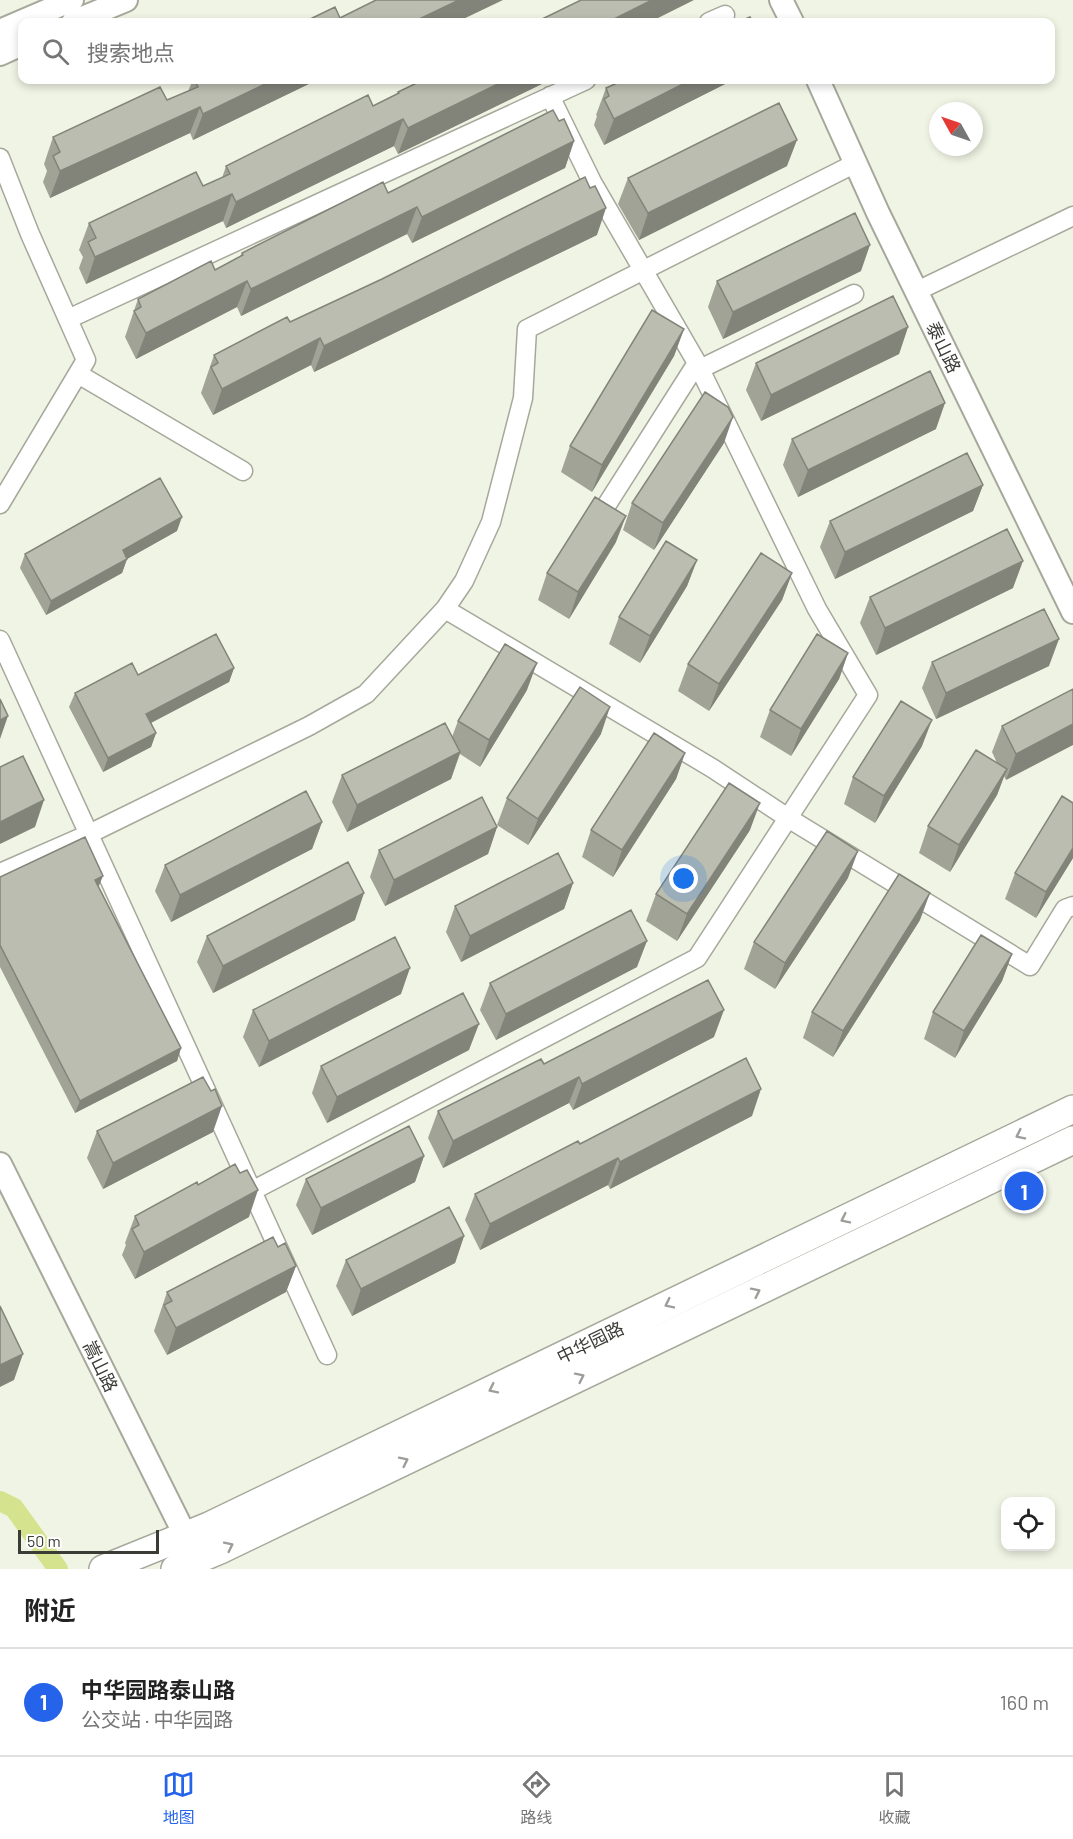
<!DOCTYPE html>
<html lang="zh">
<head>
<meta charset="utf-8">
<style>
  :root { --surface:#fff; --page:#f2f2f2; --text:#222; --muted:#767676; --line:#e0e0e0; --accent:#2563eb }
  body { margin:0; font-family:Barlow,"Noto Sans SC",sans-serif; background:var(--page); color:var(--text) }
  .controls { position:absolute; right:18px; bottom:18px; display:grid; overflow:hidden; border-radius:12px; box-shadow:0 3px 9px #0003 }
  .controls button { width:54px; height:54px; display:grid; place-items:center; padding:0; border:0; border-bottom:2px solid var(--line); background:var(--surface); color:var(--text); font:30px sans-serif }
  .compass { position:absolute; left:929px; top:102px; width:54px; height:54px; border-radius:50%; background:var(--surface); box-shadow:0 3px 9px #0003; rotate:310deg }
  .scale { position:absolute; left:18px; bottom:15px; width:141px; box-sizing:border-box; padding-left:6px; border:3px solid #3b3c36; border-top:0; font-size:16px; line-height:21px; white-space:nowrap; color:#3b3c36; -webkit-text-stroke:4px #fff; paint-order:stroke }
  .you { position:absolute; left:684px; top:879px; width:21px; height:21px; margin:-15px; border:4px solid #fff; border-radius:50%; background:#1a73e8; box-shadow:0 0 0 9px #1a73e833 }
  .badge { display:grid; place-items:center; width:39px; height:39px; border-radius:50%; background:var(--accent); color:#fff; font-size:20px; font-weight:700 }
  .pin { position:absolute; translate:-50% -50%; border:3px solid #fff; box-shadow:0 2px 6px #0006 }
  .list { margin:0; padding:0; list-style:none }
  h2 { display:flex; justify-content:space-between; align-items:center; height:78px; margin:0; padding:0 24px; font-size:26px }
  h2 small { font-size:20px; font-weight:400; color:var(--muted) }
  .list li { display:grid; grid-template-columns:39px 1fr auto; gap:18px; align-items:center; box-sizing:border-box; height:108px; padding:0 24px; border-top:2px solid var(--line) }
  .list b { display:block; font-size:22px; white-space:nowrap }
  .list p { margin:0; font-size:20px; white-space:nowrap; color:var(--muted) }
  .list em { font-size:20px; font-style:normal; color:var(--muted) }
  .icon { flex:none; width:33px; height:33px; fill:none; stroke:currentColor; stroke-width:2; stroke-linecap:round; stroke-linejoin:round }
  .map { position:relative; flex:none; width:1073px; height:1569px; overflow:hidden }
  .search { position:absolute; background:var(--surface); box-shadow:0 3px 9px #0003; left:18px; right:18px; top:18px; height:66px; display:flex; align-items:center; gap:15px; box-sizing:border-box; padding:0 21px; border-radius:12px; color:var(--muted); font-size:22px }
  .sheet { height:186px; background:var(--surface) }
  nav { display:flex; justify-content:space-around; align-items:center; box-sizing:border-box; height:84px; border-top:2px solid var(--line); background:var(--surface); font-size:16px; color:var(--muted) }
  nav a { display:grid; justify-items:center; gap:3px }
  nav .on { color:var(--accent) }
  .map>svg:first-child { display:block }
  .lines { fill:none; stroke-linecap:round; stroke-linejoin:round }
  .canal { stroke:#d5e38e; stroke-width:20 }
  .minor-casing { stroke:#a5a89a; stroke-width:21 }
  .tertiary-casing { stroke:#a5a89a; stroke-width:26 }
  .primary-casing { stroke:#a5a89a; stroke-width:30 }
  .minor { stroke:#fff; stroke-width:18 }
  .tertiary { stroke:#fff; stroke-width:22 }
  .primary { stroke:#fff; stroke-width:27 }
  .wall { fill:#a0a396 }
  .shaded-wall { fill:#82847a }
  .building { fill:#babdaf; stroke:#82847a; stroke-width:1.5 }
  .oneway { stroke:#9d9e9a }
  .labels { text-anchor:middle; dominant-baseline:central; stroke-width:5; stroke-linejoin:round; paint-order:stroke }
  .street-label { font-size:18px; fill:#3b3c36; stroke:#fff }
</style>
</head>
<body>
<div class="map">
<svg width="1073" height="1569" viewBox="0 0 1073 1569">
  <rect width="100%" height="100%" fill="#f0f4e4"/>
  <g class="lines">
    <path class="canal" d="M0,1501L14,1508L58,1569"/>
    <defs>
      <path id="minor" d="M709,22L725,15
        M0,158L30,234L86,360L0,504
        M917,291L1073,216
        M68,319L586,80
        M700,369L854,294
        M78,374L243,471
        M599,517L697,363
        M445,609L712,768L788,818L1030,966L1065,909L1073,906
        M0,640L327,1355
        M0,873L89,834L309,726L366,694L445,609L464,581L491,522L523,398L527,329L856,163
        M252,1191L697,958L868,695L817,609L697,363L592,182L550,96"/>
      <path id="tertiary" d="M781,0L792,22
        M73,22L126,0
        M0,31L72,0
        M0,54L22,44
        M818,80L878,213L1073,612
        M0,1164L193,1551"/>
      <path id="primary" d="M103,1569L209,1526L1073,1109
        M175,1569L220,1550L1073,1140"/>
    </defs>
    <use href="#minor" class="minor-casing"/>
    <use href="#tertiary" class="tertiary-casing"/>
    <use href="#primary" class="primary-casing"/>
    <use href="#minor" class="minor"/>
    <use href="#tertiary" class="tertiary"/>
    <use href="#primary" class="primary"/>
  </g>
  <path class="wall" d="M193,80H317L193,140L190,133L50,198L43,182L47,171L44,164L53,137L167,100L188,91Z
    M550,80L398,154L394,146L226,228L223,221L86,284L79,268L83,257L79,250L89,223L203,186L222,178L226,166L373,106L397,94L398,92Z
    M733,80L604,145L594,125L597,116L596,115L606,88Z
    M559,121L574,141L565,168L412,243L407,234L241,316L237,307L136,359L125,337L138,299L215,270L240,256L242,253Z
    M787,166L639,240L618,204L628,178Z
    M597,235L314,372L311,365L213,415L201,393L214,355L290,322Z
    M861,271L723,339L708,307L717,281Z
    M908,327L899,354L761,421L746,390L756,363Z
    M684,329L674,356L592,492L561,472L570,446Z
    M936,429L798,497L783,465L792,439Z
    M724,443L654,550L623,530L632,503Z
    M983,485L973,511L835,579L820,547L830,521Z
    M177,531L127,559L122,573L46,615L20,568L25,554Z
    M616,542L569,619L538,600L547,573Z
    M697,560L687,586L640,663L609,644L619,617Z
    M792,573L782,600L709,711L678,691L688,664Z
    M1013,588L876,655L860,623L870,597Z
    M848,653L839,679L791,756L760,737L770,710Z
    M932,662L1049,666L936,719L922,688Z
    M234,668L229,682L151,723L156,733L151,747L103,772L69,707L75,693L138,675Z
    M1073,689L1006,780L1004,776L997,795L950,872L919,853L928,826L997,763L992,752L1002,726Z
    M527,690L480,767L460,754L451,779L347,832L332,802L342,775L452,737L458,721Z
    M601,734L528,845L497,825L507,798Z
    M922,746L875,823L844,804L853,777Z
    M685,753L676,779L613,877L582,857L591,830Z
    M322,822L312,849L171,922L155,891L165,865Z
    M497,827L488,854L385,906L370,877L379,850Z
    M750,830L677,941L646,921L656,894Z
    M1073,858L1036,918L1005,899L1015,873Z
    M0,877L99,887L181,1048L177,1061L75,1113L0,967Z
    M848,878L775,989L744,969L754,942Z
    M573,883L564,909L461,962L446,932L455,906Z
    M355,920L213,993L197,962L207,936Z
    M920,920L833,1057L803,1038L812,1012Z
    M1012,954L1002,981L955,1058L924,1039L933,1012Z
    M637,967L496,1040L480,1010L490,983Z
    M401,994L259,1067L243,1037L253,1010Z
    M714,1037L573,1110L569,1103L443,1168L428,1138L438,1111L544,1064Z
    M469,1050L327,1123L312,1093L321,1066Z
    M752,1116L610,1189L608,1185L480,1250L465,1220L475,1194Z
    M97,1131L213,1132L103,1189L87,1158Z
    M424,1156L415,1182L312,1235L296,1205L306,1179Z
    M198,1185L249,1217L135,1279L122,1255L126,1245L125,1243L135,1216Z
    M464,1236L455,1263L352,1316L336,1286L346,1260Z
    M278,1247L296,1266L286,1292L167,1355L154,1331L167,1292Z"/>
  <path class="shaded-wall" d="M459,0H503L457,22H413Z
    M652,0H694L650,22H608Z
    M273,80H317L193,140L203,114Z
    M506,80H550L398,154L408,128Z
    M691,80H733L604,145L614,119Z
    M200,107L190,133L50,198L60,171Z
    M403,119L394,146L226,228L236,202Z
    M797,140L787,166L639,240L648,213Z
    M574,141L565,168L412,243L422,217Z
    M232,194L223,221L86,284L95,257Z
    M417,207L407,234L241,316L251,289Z
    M606,208L597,235L314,372L324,346Z
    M870,245L861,271L723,339L733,312Z
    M247,281L237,307L136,359L146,333Z
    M908,327L899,354L761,421L771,395Z
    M684,329L674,356L592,492L602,465Z
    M320,338L311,365L213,415L222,389Z
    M945,403L936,429L798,497L808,470Z
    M733,417L724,443L654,550L663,523Z
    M983,485L973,511L835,579L845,552Z
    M626,516L616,542L569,619L578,592Z
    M182,517L177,531L127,559L122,573L46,615L51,601L123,550Z
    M697,560L687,586L640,663L650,636Z
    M1023,561L1013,588L876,655L885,628Z
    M792,573L782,600L709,711L719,684Z
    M1059,639L1049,666L936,719L946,693Z
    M848,653L839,679L791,756L801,729Z
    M537,663L527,690L480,767L489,740Z
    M234,668L229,682L141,728L146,714Z
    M610,707L601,734L528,845L538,819Z
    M8,716L0,739V720Z
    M932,720L922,746L875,823L884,796Z
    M1073,724V745L1006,780L1016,754Z
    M156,733L151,747L103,772L108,758Z
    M460,752L451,779L347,832L357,805Z
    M685,753L676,779L613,877L622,850Z
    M1007,769L997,795L950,872L959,845Z
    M44,800L35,827L0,844V822Z
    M760,803L750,830L677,941L687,914Z
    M322,822L312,849L171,922L180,895Z
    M497,827L488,854L385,906L394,880Z
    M1073,848V858L1036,918L1046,892Z
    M858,851L848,878L775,989L785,963Z
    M103,876L98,888L95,880Z
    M573,883L564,909L461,962L470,936Z
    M364,893L355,920L213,993L223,966Z
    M930,893L920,920L833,1057L843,1031Z
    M647,941L637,967L496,1040L506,1014Z
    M1012,954L1002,981L955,1058L964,1031Z
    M410,968L401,994L259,1067L269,1041Z
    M724,1010L714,1037L573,1110L582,1084Z
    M479,1024L469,1050L327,1123L337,1097Z
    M181,1048L177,1061L75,1113L80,1101Z
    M579,1077L569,1103L443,1168L453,1141Z
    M761,1089L752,1116L610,1189L620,1162Z
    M222,1106L213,1132L103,1189L113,1163Z
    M424,1156L415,1182L312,1235L321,1208Z
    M618,1158L608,1185L480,1250L490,1224Z
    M258,1190L249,1217L135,1279L144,1252Z
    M464,1236L455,1263L352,1316L361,1289Z
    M296,1266L286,1292L167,1355L176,1328Z
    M23,1354L14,1380L0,1387V1365Z"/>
  <path class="building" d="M376,0H459L413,22H304L335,7L340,18Z
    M581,0H652L608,22H536Z
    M750,17L753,22H738Z
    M194,80H273L203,114L200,107L60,171L53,156L60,152L53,137L160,87L167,100L198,87Z
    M423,80H506L408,128L403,119L236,202L232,194L95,257L88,242L96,238L89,223L196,172L203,186L230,174L226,166L368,95L373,106L399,93L398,92Z
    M624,80H691L614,119L604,99L609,96L606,88Z
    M779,103L797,140L648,213L628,178Z
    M553,110L559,121L564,119L574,141L422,217L417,207L251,289L247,281L146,333L134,311L141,307L138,299L211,261L215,270L243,255L242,253L383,182L388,193Z
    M585,177L590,188L595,186L606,208L324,346L320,338L222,389L211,367L218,363L214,355L287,317L290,322L382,279Z
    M855,213L870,245L733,312L717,281Z
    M893,296L908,327L771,395L756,363Z
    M652,310L684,329L602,465L570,446Z
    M930,371L945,403L808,470L792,439Z
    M705,392L728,407L733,417L663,523L632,503Z
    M967,453L983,485L845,552L830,521Z
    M160,478L182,517L123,550L127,559L51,601L25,554Z
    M595,497L626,516L578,592L547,573Z
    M1007,529L1023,561L885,628L870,597Z
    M666,541L697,560L650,636L619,617Z
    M761,553L792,573L719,684L688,664Z
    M1044,609L1059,639L946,693L932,662Z
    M216,634L234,668L146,714L156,733L108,758L75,693L132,663L138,675Z
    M817,634L848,653L801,729L770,710Z
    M505,644L537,663L489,740L458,721Z
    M580,687L610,707L538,819L507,798Z
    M1073,689V724L1016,754L1002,726Z
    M0,699L8,716L0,720Z
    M901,701L932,720L884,796L853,777Z
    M445,723L460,752L357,805L342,775Z
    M654,733L685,753L622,850L591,830Z
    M976,750L1007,769L959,845L928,826Z
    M23,756L44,800L0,822V767Z
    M729,783L760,803L687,914L656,894Z
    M306,791L322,822L180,895L165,865Z
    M1062,796L1073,803V848L1046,892L1015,873Z
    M482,797L497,827L394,880L379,850Z
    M827,831L858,851L785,963L754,942Z
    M85,837L103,876L95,880L181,1048L80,1101L0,945V877Z
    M558,853L573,883L470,936L455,906Z
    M348,862L364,893L223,966L207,936Z
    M899,874L930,893L843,1031L812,1012Z
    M631,910L647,941L506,1014L490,983Z
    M981,935L1012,954L964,1031L933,1012Z
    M395,937L410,968L269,1041L253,1010Z
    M708,980L724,1010L582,1084L579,1077L453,1141L438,1111L541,1059L544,1064Z
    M463,993L479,1024L337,1097L321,1066Z
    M746,1058L761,1089L620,1162L618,1158L490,1224L475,1194L578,1141L580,1144Z
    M203,1077L211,1091L215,1089L222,1106L113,1163L97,1131Z
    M409,1126L424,1156L321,1208L306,1179Z
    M235,1164L240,1173L247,1170L258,1190L144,1252L132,1229L139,1225L135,1216L197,1182L198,1185Z
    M449,1207L464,1236L361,1289L346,1260Z
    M273,1237L278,1247L285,1243L296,1266L176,1328L164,1305L172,1301L167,1292Z
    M0,1306L23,1354L0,1365Z"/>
  <defs><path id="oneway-chevron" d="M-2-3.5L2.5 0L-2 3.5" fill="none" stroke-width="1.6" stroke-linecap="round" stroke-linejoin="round" transform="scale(1.5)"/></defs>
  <g class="oneway">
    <use href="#oneway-chevron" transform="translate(1020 1135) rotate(154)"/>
    <use href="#oneway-chevron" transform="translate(845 1219) rotate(154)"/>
    <use href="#oneway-chevron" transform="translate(756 1292) rotate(-26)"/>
    <use href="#oneway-chevron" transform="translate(669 1304) rotate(154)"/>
    <use href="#oneway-chevron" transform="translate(580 1377) rotate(-26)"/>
    <use href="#oneway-chevron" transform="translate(493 1389) rotate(154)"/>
    <use href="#oneway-chevron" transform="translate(404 1461) rotate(-26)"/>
    <use href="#oneway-chevron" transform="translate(229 1546) rotate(-26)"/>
  </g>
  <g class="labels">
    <g class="street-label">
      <text transform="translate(944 347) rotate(64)">泰山路</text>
      <text transform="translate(590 1342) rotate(-26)">中华园路</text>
      <text transform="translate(101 1366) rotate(64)">嵩山路</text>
    </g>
  </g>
</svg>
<div class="controls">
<button><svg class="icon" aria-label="locate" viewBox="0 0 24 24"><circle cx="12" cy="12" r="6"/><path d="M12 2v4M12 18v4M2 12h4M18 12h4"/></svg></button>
</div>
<svg class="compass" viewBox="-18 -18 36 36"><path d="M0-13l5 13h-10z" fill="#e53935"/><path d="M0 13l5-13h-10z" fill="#767676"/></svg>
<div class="scale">50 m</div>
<div class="you"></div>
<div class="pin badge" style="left:1024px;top:1191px">1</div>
<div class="search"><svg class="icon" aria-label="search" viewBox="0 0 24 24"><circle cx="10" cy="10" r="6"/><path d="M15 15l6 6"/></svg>搜索地点</div>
</div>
<section class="sheet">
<h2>附近<small></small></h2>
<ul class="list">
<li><span class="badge">1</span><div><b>中华园路泰山路</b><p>公交站 · 中华园路</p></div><em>160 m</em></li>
</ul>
</section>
<nav>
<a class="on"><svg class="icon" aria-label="map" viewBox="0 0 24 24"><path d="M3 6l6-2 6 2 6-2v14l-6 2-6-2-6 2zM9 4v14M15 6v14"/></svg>地图</a>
<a><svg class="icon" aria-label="directions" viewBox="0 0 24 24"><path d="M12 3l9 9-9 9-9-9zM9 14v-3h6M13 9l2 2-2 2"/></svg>路线</a>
<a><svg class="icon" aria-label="saved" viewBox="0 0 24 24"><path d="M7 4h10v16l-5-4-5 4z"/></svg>收藏</a>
</nav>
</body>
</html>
